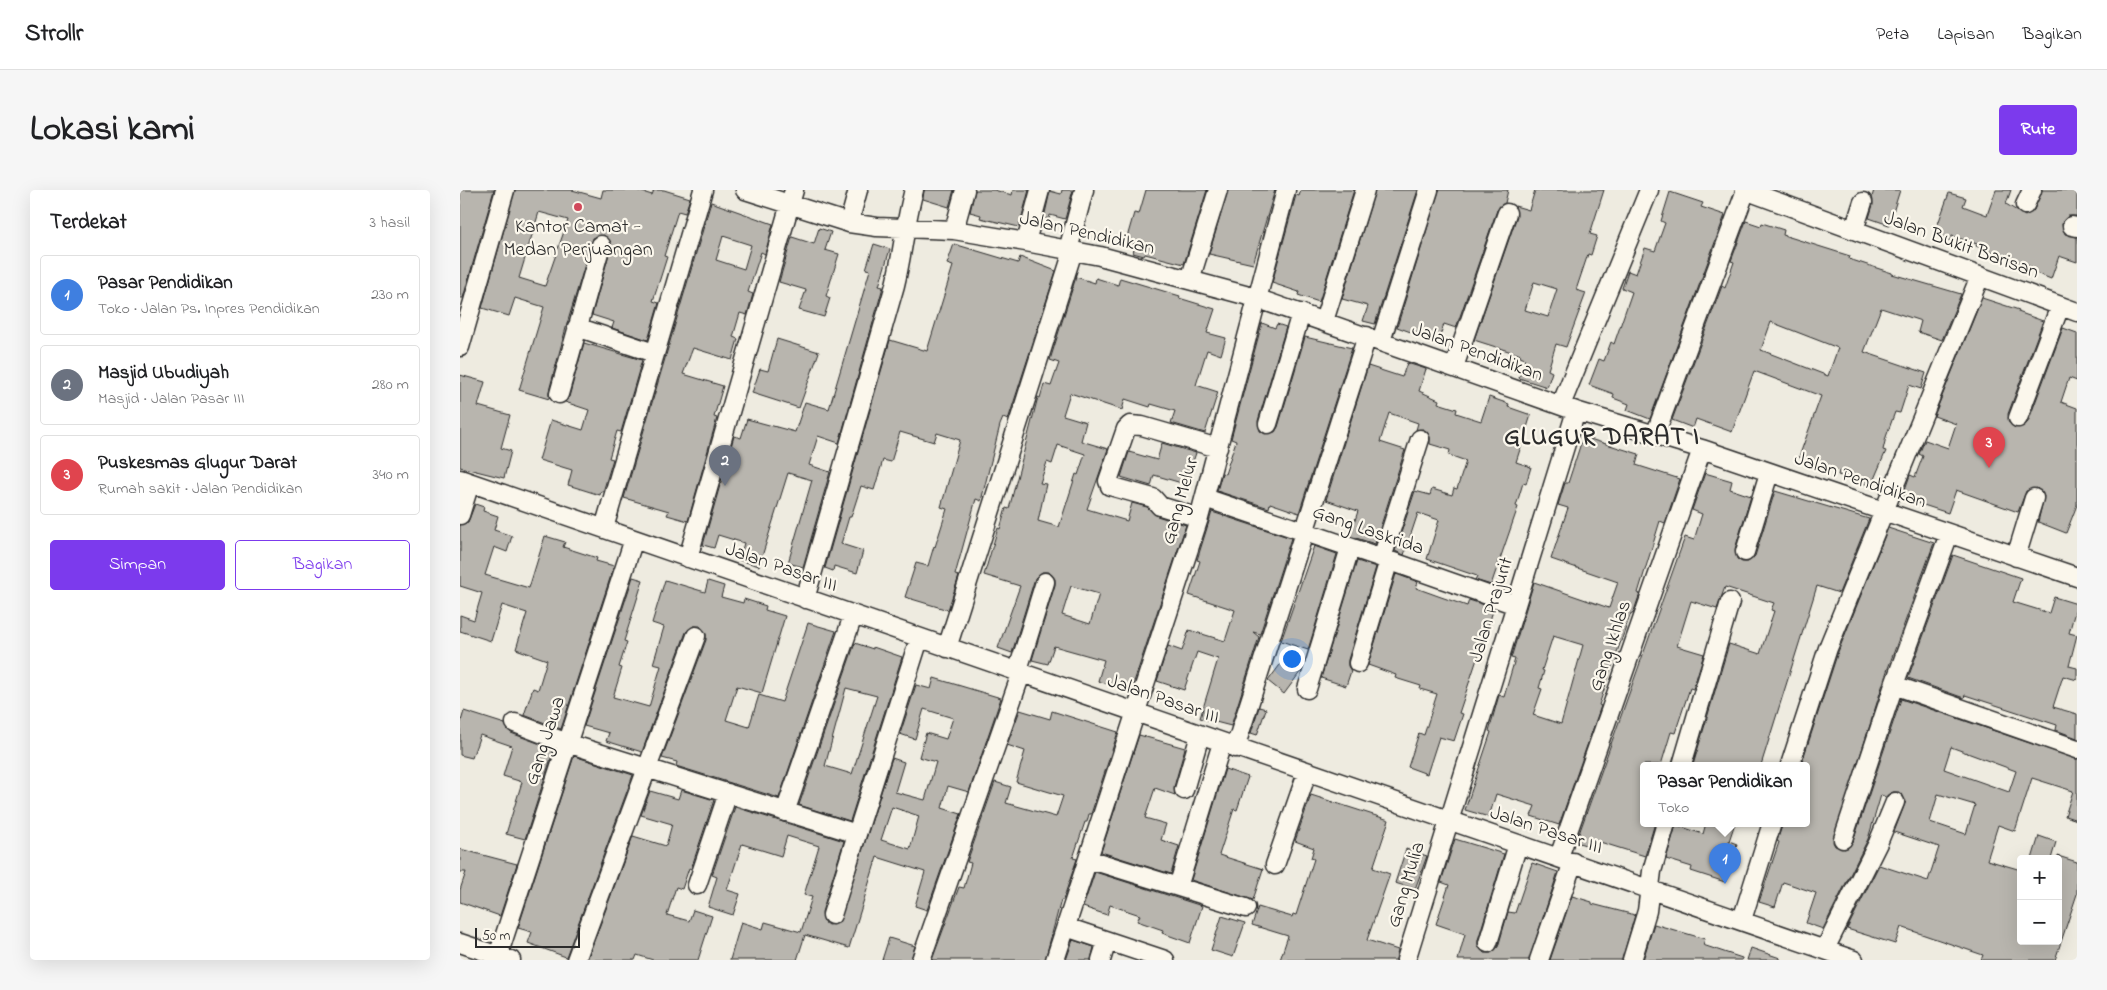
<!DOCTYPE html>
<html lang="id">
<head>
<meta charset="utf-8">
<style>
  :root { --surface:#fff; --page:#f6f6f6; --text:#202124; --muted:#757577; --line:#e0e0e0; --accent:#7c3aed }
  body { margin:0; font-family:"Indie Flower",sans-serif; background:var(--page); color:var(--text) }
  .controls { position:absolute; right:15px; bottom:15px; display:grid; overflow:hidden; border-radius:5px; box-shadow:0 5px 20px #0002 }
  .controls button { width:45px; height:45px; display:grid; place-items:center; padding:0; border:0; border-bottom:1px solid var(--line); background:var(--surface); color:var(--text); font:25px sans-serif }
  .scale { position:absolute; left:15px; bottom:12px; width:105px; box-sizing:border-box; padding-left:5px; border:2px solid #2b2b2b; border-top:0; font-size:14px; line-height:18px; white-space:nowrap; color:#2b2b2b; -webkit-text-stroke:4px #fbf7ec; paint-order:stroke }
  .you { position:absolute; left:831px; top:468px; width:18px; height:18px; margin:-12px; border:4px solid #fff; border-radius:50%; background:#1a73e8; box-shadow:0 0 0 8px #1a73e833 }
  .badge { display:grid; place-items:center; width:32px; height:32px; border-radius:50%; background:var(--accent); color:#fff; font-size:16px; font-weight:700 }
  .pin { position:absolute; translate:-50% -41px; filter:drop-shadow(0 1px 2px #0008) }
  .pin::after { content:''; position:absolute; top:26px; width:18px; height:15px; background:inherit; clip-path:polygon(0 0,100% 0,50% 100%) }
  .popup { position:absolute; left:1180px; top:572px; width:170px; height:65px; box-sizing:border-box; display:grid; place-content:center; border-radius:5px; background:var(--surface); filter:drop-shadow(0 1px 4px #0005); font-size:16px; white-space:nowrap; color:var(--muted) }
  .popup b { font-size:19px; color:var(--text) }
  .popup::after { content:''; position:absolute; left:50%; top:100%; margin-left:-10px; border:10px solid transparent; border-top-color:var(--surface) }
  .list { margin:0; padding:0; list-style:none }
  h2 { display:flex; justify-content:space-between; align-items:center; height:65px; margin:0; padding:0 20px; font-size:21px }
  h2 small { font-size:16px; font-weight:400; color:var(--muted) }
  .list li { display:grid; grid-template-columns:32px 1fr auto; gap:15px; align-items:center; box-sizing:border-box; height:80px; margin:0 10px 10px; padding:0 10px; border:1px solid var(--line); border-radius:5px }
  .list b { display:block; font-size:19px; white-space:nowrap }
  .list p { margin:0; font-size:16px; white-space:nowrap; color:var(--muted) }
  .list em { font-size:16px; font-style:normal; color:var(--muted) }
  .actions { display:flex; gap:10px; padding:15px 20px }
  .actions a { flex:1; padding:11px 0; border:1px solid var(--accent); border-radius:5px; text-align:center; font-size:18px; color:var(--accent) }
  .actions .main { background:var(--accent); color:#fff }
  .map { position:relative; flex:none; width:1617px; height:770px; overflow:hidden; border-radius:5px }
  header { display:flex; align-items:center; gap:30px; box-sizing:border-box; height:70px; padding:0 25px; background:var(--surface); border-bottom:1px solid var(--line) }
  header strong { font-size:24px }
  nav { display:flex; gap:28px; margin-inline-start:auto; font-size:18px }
  .intro { display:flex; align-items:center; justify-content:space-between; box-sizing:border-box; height:120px; padding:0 30px }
  h1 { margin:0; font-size:35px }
  .button { padding:12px 22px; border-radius:5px; background:var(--accent); color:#fff; font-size:18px; font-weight:700 }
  main { display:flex; gap:30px; padding:0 30px }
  aside { flex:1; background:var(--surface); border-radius:5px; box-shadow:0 5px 20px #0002 }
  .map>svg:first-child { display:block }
  .building { fill:#b8b5ae; stroke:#2b2b2b; fill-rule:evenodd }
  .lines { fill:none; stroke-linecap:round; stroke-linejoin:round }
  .minor-casing { stroke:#2b2b2b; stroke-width:21 }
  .minor { stroke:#fbf7ec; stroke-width:18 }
  .poi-dot { fill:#d1495b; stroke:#fbf7ec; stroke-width:2 }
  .labels { text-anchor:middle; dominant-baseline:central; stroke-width:4.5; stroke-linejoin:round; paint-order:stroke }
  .poi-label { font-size:20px; fill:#2b2b2b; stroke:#fbf7ec }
  .street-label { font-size:20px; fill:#2b2b2b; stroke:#fbf7ec }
  .district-label { font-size:25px; font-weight:bold; letter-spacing:1px; fill:#2b2b2b; stroke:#fbf7ec }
</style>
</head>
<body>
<header>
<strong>Strollr</strong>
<nav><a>Peta</a><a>Lapisan</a><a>Bagikan</a></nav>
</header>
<div class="intro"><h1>Lokasi kami</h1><a class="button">Rute</a></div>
<main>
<aside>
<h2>Terdekat<small>3 hasil</small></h2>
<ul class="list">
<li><span class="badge" style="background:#3f7fe0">1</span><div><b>Pasar Pendidikan</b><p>Toko · Jalan Ps. Inpres Pendidikan</p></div><em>230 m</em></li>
<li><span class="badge" style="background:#6b7280">2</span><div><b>Masjid Ubudiyah</b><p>Masjid · Jalan Pasar III</p></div><em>280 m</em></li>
<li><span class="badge" style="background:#e0444e">3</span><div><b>Puskesmas Glugur Darat</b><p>Rumah sakit · Jalan Pendidikan</p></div><em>340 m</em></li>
</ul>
<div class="actions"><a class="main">Simpan</a><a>Bagikan</a></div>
</aside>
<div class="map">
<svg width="1617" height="770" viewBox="0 0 1617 770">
  <rect width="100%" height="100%" fill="#eeebe0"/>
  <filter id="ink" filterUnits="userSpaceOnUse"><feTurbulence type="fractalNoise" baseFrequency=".02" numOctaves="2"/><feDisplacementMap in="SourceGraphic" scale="10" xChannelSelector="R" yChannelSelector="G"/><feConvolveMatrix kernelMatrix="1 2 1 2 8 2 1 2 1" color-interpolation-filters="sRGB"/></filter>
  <g filter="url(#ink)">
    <path class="building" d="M0,0H34L3,108H0Z
      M55,0H112L141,8L143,0H176L192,5L194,0H204L230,8L225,23L218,21L204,66L207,67L193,111L199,113L188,150L152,138L154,132L132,125L151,57V52L144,45L133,48L107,134L89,201V209L59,200L84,117L55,108L49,126L22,118ZM79,22L108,30L85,96L59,88Z
      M464,0H494L489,17L463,9Z
      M515,0H534L552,5L553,0H569L559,37L520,28L521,25L510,22Z
      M602,0H613L605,29L590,25L589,29L584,28L590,1L601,4Z
      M686,0H747L724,74L685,64L684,66L673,63L675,54L666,51L674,23L679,24Z
      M768,0H815L793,74L749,64Z
      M841,0H894L859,112L838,105L839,102L812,93L836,5L839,6Z
      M915,0H958L915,134L903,131L908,116L882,109Z
      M979,0H1048L1045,13L1037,20L996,138L984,134L978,152L937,137Z
      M1075,0H1144L1130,44L1137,46L1131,65L1128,64L1116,100L1126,103L1106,157L1096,154L1088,180L1092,182L1087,197L1059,188L1065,169L1060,167L1061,165L1014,150L1057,26L1055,16L1069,20ZM1074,92L1097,99L1088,127L1065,120Z
      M1414,0H1440L1429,35L1409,28L1413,15L1412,7Z
      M1536,0H1551L1546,14L1565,26L1574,20L1582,0H1617V26H1608L1602,34L1605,44L1617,47V72L1599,66L1591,89L1573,82L1574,78L1516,56L1517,54L1492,46L1491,51L1474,45L1489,3L1506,8L1503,16L1527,25Z
      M1210,2L1243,13L1241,17L1265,25L1190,229L1167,220L1169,214L1153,208L1154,204L1129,195L1139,169L1144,171L1151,152L1154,154L1172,102L1162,98L1168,81L1176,84L1185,58L1195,61L1205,33L1201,31Z
      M251,12L313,34L305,64L301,62L288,102L293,104L287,125L280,123L273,147L278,149L272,170L233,158L223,184L263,196L254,227L257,228L228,331L207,325L209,321L164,308ZM263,46L291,55L284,79L256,70Z
      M1286,31L1301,36L1302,33L1324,40L1323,45L1390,66L1389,69L1432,83V84L1501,104L1482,150L1458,142L1461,131L1421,118L1404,162L1466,183L1461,199L1449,195L1440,223L1435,222L1426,247L1423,260L1426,261L1411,296L1378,285L1379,281L1339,267L1361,206L1294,181L1272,242L1236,229L1233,238L1212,230L1262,96L1265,98L1274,72L1271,71ZM1311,132L1378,158L1368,186L1301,160Z
      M359,38L371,42L365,60L379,64L366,106L370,108L364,127L339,120L346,100L319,92L332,47L354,54Z
      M414,54L430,59L419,96L423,97L379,253L358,246L349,275L370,282L343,377L328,373L352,290L328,283L299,376L279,370L284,353L258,345L254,358L243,355L274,246L281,248L287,229L335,242L345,212L369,219L410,80L406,79Z
      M494,54L558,73L560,67L596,81L548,230L543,228L540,235L521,311L516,309L495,385L499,386L488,420L445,407L456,373L468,376L474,356L475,357L487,319L481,317L500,250L477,243L474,252L440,242L431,272L423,270L414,300L401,296L391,327H389L381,354L403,361L397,383L374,376L373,381L365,378L430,150L467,161L493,76L487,74Z
      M616,87L635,93L636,88L658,95L660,88L720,106L719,108L755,119L747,143L766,148L761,165L747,160L736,195L758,202L745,243L711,233L715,221L691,214L690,217L665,209L662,220L610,203L603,225L626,232L621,251L648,259L627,319L667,331L672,313L687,317L697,326L726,335L671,501L638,491L644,470L594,456L588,474L572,470L595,395V389L589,382H582L575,388L552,463L538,458L560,396L524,385L538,338L540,339L546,318L549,319L578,207L580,208L584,194L591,196L599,173L590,170ZM598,255L625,264L618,285L616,284L599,337L578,331L586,294L580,293L587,272L592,274ZM611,396L639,404L630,434L602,425Z
      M1522,108L1559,120L1558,122L1583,131L1548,224L1550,234L1555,238L1564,236L1568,232L1603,138L1617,143V191L1609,188L1601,212L1617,218V315L1606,343L1578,332L1584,306L1577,298L1566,301L1558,322L1496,300L1488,323L1442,308L1450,285L1455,287L1463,266L1459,264L1465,250L1488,258L1496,234L1474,226Z
      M802,133L815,138L817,134L826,137L798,231L800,241L805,244L815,242L818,237L845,147L892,158L839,323L810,313L809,318L757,301L762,283L765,284L776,251L771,249Z
      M317,149L359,162L339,218L292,203L300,179L308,181Z
      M124,153L182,170L161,242L157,241L149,268L153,269L143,302L141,301L140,305L108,295L112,280L79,270L91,230L123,240L129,220L105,212L109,207Z
      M947,173L966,179L959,201L979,210L978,213L997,219L996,223L1021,231L1029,207L1049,214L1048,217L1071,225L1056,272L1071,277L1066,294L1063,293L1056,316L1058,317L1031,395L1015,390L1017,386L967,369L979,330L958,323L944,365L935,361L955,301L970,305L972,299L992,305L994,298L997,299L1006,271L989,265L990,260L970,254V247L967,242L963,239L956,240L958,233L929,223L920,252L945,260L915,354L890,346L898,321L866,310L908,176L942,187Z
      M0,185L25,192L18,216L50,225L41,258L51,261L44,288L0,277Z
      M1123,247L1179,264L1176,275L1220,289L1205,333L1200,331L1178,403L1180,404L1178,409L1173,424L1171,423L1150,482L1139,515L1141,516L1099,635L1071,626L1075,616L1036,604L1029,627L1005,620L1031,542L1029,541L1039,505L1044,507L1050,486L1055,469L1051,468L1074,392L1149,418L1158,392L1091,369L1108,318L1098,315L1105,293H1108ZM1093,446L1123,455L1101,534L1073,525L1082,499L1079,498L1084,481L1082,480Z
      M702,253L736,263L725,294L694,285L691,296L661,287L669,262L697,270Z
      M1245,283L1272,291L1270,299L1291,306L1275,359L1277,369L1282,372H1288L1295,366L1315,301L1409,329L1379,403L1357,396L1301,575H1233L1269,454L1300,464L1314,421L1311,420L1314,413L1265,397L1257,419L1231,411L1217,456L1244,464L1233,499L1230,498L1215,543L1211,542L1201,575H1184V633H1195L1185,666L1140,652L1138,659L1116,652L1225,347L1234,350L1242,324L1232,320Z
      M15,314L24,317L23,321L38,326L34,340L52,346L47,362L34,357L25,385L69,398L85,346L105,352L103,357L137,368L136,371L154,376L101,539L64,525L73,498L78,500L87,470L56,459L67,423L42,415L31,451L0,441V425L14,430L22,403L0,396V335L8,332Z
      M752,322L831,348L800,444L793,442L799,447L771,536L740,528L758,469L737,462L724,500L697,491L708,456L722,461L729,440L765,451L775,420L729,405L740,371L737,370Z
      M1428,338L1474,353L1427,481L1373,652L1375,656L1385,659L1393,652L1441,509L1617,569V630L1605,626L1613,601L1572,588L1555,641L1538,635L1527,670L1561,680V751H1598V666L1617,672V704L1595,770H1521L1523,765L1441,737L1435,754L1387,739L1419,675L1468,691L1479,657L1434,642L1446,611L1439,602H1433L1426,607L1421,605L1408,649L1363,739L1346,733L1356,703L1323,692L1315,717L1299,712L1319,652L1317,651L1323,633H1346V575H1341L1378,462ZM1491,557L1556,581L1549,602L1484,579ZM1478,604L1515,615L1506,644L1470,632Z
      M854,356L877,364L848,460L821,451Z
      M1493,365L1561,388L1553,412L1589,423L1594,407L1617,414L1609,443L1617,445L1609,476L1617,478V490L1603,486L1593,517L1617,524V548L1596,540L1597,535L1505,505L1504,508L1448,488Z
      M897,371L916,377L888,470V476L891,481L886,496L861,488Z
      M936,384L958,392L956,398L981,407L1007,416L1009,410L1034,418L999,523L1003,524L994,551L979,547L967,584L948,577L959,543L964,545L977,504L960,499L961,496L935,488L936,485L908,475Z
      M173,387L183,390L164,451L167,452L159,477L162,478L153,507L189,517L201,476L193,474L204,437L192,433L205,390L245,402L248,391L264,396L261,407L283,413L284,409L306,416L305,420L325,426L302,503L277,496L266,530L289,537L299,505L322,512L348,433L376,441L319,608L216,576L217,572L202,568L246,450V444L240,436H234L226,442L182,562L146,551L149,543L124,536Z
      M395,453L413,459V457L442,467L390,631L339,615ZM386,498L417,506L392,584L365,576Z
      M825,468L841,481L824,504L808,491Z
      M474,488L541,508L509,602L488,596L482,618L501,624L467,720L455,716L465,682L417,667L389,758L345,745L337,770H270L281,732L303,739L305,732L341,742L352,707L344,705L359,656L327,646L321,666L282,654L267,700L280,704L273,725L248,717L257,687L252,685L275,617L384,651L362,722L364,732L368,735L379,733L432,568L444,572L435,602L465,610L476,572L459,567L466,543L486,549L493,528L464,519L455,549L440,544L456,495L471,499ZM432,617L459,626L450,659L421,650Z
      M799,517L806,519L797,545L791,543Z
      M560,520L590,529L592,521L658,542L631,624H629L627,632H625L613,668L617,669L603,710H601L585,770H472L499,697L504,698L511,673L507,672L535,592L551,597L546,613L596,627L603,606L556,592L565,561L547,555Z
      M4,521L45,534L51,543L94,559L65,649L46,644L62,592L43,586L52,556L20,545L12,568L0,565V535Z
      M679,545L725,558L714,597L715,605L695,598L685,628L706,634L701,650L719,656L711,684L641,662Z
      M114,566L173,585L106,767L68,753L72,742L58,738Z
      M765,579L788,587L777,620L774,619L759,665L803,679L793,710L731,690Z
      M221,600L254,610L231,679L229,678L222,699L216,697L207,725L229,731L233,720L252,726L238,770H193L177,765L175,770H127L173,646L206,656L212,634L181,625L190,601L218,609Z
      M851,605L929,630L913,678L930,684L907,750L938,760L936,770H820L828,746L792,735L798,717L832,727L833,724L836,725L854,669L851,668L854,658L835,651Z
      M1246,633H1275L1269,651L1277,654L1265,692L1231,681L1232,677L1206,669L1216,635L1243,644Z
      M1579,646L1596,652L1591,669H1572Z
      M995,649L1044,664L1018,750V756L1024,763H1031L1038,757L1048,722L1055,723L1072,673L1098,682L1069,770H998L1005,744L976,734L989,695L981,692Z
      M0,659L57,674L40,726L0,712V700L6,682H0Z
      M946,659L967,666L955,699L935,693Z
      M635,682L742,716L730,753L702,743L703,740L677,731L680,725L650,715L647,725L623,717Z
      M1112,706L1132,712V714L1175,725L1162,770H1090Z
      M762,726L785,733L773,767L751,760Z
      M1194,734L1245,749L1243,755L1282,768V770H1183Z
      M429,748L455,756L451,770H422Z
      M613,750L634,757L631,770H606Z
      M1291,758L1320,768V770H1287Z"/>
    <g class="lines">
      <defs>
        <path id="minor" d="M285,0L389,33L417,37L494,40L566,52L640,66L796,108L1116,221L1242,259L1617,387
          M1285,0L1617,122
          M1565,15L1572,0
          M389,33L398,0
          M1612,36L1617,37
          M494,40L505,0
          M1394,40L1403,12
          M566,52L580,0
          M608,60L624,0
          M730,90L758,0
          M864,131L905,0
          M117,137L194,163
          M921,151L969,0
          M0,157L45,0
          M994,177L1047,23
          M99,204L141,55
          M1101,215L1189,0
          M1558,228L1600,116
          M808,234L841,123
          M1195,245L1286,0
          M0,289L1394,770
          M745,308L922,368L1056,415
          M0,325L10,293
          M739,328L700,316L693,308L650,296L648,291L666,239L670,235L682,236L758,258
          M144,338L243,0
          M1285,362L1309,283
          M1556,367L1574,308
          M228,368L334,0
          M922,368L960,249
          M345,409L435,95C443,62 445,32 454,0
          M487,458L613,61
          M898,473L929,370
          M557,483L585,392
          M1434,495L1617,559
          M847,499L890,358
          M55,533L107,553L397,644L459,449
          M775,558L907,146
          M1222,575L1270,412
          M1330,575L1368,458L1520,86
          M724,600L740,545
          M325,622L393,426
          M1383,649L1434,495L1489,344
          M1099,667L1242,259
          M628,669L786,718
          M815,675L847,583
          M237,695L268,603
          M718,697L762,553
          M372,725L397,644
          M1282,730L1312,633
          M606,737L705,770
          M0,753L51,770
          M1028,753L1058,654
          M1365,759L1418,653L1435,612
          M38,766L174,349
          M116,770L236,446
          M461,770L561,484
          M595,770L739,328L826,0
          M641,770L647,751
          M946,770L1116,221
          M1079,770L1113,672
          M1172,770L1187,721L1192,681L1206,633"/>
      </defs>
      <use href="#minor" class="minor-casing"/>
      <use href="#minor" class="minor"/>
    </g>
  </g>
  <circle class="poi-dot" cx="118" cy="17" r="5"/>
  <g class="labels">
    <g class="poi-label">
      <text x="118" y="37">Kantor Camat -<tspan x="118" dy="23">Medan Perjuangan</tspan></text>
    </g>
    <g class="street-label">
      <text transform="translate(627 44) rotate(13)">Jalan Pendidikan</text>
      <text transform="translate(1501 56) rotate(20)">Jalan Bukit Barisan</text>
      <text transform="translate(1017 163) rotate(20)">Jalan Pendidikan</text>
      <text transform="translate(1400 291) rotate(19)">Jalan Pendidikan</text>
      <text transform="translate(721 311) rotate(-74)">Gang Melur</text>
      <text transform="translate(908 341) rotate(19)">Gang Laskrida</text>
      <text transform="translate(321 378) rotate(19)">Jalan Pasar III</text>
      <text transform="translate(1032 420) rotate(-73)">Jalan Prajurit</text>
      <text transform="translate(1151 456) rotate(-71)">Gang Ikhlas</text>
      <text transform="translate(703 510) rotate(19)">Jalan Pasar III</text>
      <text transform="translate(86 551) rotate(-72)">Gang Jawa</text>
      <text transform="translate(1086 641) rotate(18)">Jalan Pasar III</text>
      <text transform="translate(947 695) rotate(-73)">Gang Mulia</text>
    </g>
    <g class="district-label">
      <text x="1142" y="248">GLUGUR DARAT I</text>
    </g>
  </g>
</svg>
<div class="controls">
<button>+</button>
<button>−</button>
</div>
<div class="scale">50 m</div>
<div class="you"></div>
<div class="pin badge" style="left:1265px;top:694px;background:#3f7fe0">1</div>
<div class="popup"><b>Pasar Pendidikan</b>Toko</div>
<div class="pin badge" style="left:265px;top:296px;background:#6b7280">2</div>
<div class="pin badge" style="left:1529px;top:278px;background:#e0444e">3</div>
</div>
</main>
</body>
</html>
